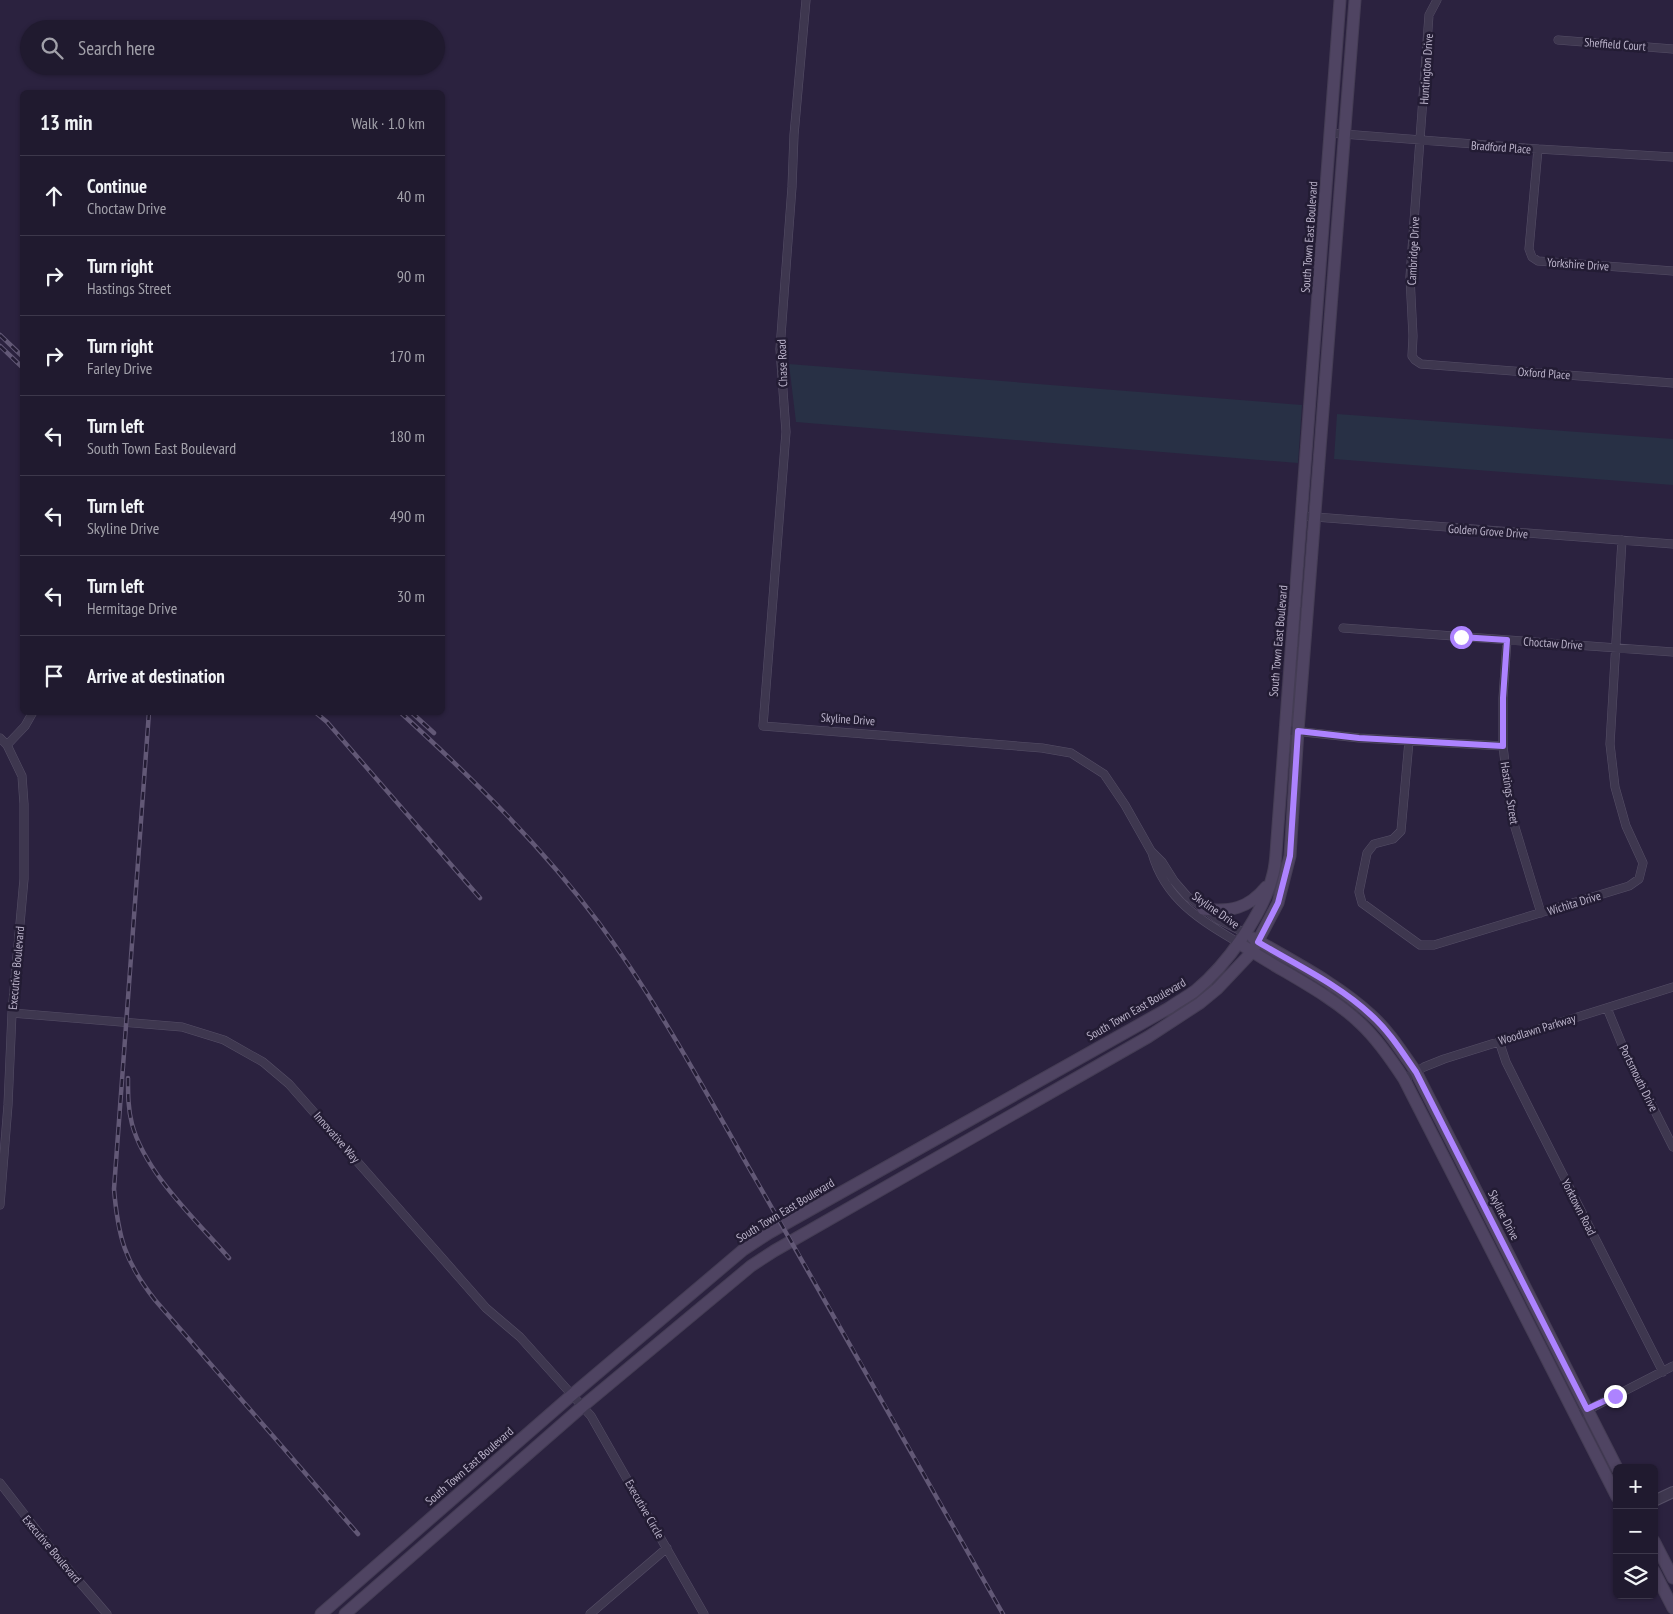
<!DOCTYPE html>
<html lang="en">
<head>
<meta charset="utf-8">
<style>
  :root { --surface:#201a2f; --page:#282337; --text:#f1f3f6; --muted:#a2a1aa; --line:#3d384b }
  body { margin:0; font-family:"PT Sans Narrow",sans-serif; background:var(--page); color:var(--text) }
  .controls { position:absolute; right:15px; bottom:15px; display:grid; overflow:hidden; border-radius:8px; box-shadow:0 1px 4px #0004 }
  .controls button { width:45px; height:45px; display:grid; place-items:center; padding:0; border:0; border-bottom:1px solid var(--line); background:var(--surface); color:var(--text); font:25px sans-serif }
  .stop { position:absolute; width:15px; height:15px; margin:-11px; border:4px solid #ad83ff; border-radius:50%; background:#fff }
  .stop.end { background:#ad83ff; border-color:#fff; box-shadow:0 1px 5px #0008 }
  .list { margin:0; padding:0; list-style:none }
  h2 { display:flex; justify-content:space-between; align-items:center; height:65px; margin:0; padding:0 20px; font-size:21px }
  h2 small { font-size:16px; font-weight:400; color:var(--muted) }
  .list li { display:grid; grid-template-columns:32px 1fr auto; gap:15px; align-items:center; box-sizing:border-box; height:80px; padding:0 20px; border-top:1px solid var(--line) }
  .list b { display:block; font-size:19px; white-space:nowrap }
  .list p { margin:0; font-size:16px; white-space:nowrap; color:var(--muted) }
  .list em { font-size:16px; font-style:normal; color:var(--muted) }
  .icon { flex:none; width:28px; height:28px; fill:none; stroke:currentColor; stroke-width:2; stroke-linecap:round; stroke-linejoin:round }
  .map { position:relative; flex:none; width:1673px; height:1614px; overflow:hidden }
  .search { position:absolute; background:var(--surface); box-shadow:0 1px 4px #0004; left:20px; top:20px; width:425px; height:55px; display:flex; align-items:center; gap:12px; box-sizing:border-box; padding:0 18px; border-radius:28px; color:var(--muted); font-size:19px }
  .panel { position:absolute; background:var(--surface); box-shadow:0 1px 4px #0004; left:20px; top:90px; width:425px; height:625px; border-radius:8px }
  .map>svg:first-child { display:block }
  .green { fill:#283045 }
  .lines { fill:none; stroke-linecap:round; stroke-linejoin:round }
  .minor-casing { stroke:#564f67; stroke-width:9 }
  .tertiary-casing { stroke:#564f67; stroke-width:12 }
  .secondary-casing { stroke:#453d55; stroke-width:13 }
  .minor { stroke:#3e374f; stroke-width:8 }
  .tertiary { stroke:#3e374f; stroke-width:10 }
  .secondary { stroke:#4f4462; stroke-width:11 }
  .rail-casing { stroke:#625876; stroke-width:4.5 }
  .rail { stroke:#231c34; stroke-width:2.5; stroke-dasharray:8; stroke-linecap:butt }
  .route { stroke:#ad83ff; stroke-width:6 }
  .labels { text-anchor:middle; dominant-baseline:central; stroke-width:5; stroke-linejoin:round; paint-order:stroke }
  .street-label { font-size:12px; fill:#bbb3ca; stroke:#231c34 }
</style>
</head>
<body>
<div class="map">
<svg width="1673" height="1614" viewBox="0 0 1673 1614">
  <rect width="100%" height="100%" fill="#2b223f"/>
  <path class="green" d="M789,364L1302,405L1298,463L796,422Z
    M1337,414L1673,439V485L1334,459Z"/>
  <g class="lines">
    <defs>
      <path id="minor" d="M806,0L794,135L792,187L780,349L786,432L763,726L1042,748L1071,753L1104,774L1125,805L1151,851L1162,862L1174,881L1187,896L1219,920L1245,933
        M1437,0L1429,15L1410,277L1413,336L1412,356L1415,360L1421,364L1673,383
        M1558,40L1673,49
        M1330,133L1538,149L1673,157
        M1538,149L1529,249L1532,257L1538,261L1673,271
        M1302,516L1673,544
        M1343,628L1673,652
        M1507,640L1503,698V746L1511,814L1541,913
        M1285,730L1359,738L1503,746
        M0,738L7,745L22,776L24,804V879L12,1013L8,1105L0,1205
        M1409,741L1401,831L1393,839L1374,844L1367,853L1359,892L1362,903L1420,945H1434L1629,886L1639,879L1643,863L1626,826L1615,787L1610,744L1622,540
        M7,745L25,726L33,712
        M1152,853C1165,899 1200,920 1239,943
        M1607,1008L1625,1052L1673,1147
        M12,1013L182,1027L224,1040L263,1062L289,1084L486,1308L520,1337L591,1416L704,1614
        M1499,1041L1506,1062L1532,1114L1663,1372
        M1404,1079L1424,1067L1444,1059L1673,987
        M1576,1416L1673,1366
        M0,1483L52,1550L107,1614
        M590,1614L667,1548"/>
      <path id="tertiary" d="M1654,1501L1673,1492"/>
      <path id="secondary" d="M1203,909C1230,912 1248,909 1266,887
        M1253,938C1292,961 1338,984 1371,1015C1389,1031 1402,1052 1416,1072L1617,1468
        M1239,943C1278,970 1328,992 1361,1024C1378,1040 1391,1059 1404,1079L1617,1497
        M1654,1541L1673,1578
        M1654,1571L1673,1608
        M321,1614L573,1394L743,1250L769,1233L1169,1008C1177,1002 1187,997 1195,991C1226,966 1264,913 1273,874C1276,863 1276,851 1277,839L1340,0
        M345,1614L583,1406L751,1266L774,1251L1148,1037L1200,1003L1217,989L1252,952L1278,903L1290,856L1298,731L1355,0"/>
    </defs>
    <use href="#minor" class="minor-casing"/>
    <use href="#tertiary" class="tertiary-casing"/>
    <use href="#secondary" class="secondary-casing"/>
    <use href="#minor" class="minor"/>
    <use href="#tertiary" class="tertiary"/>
    <use href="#secondary" class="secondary"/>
    <defs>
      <path id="rail" d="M0,335L22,356
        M0,346L22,367
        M149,712L114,1189C118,1237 125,1262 155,1300L358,1534
        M315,712L327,722L480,898
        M400,712C472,778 541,845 599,923C659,1004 706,1093 756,1180C839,1324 921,1469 1003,1614
        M411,712L434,733
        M128,1078C128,1094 128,1109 132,1124C145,1173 196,1220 229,1258"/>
    </defs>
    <use href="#rail" class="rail-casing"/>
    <use href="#rail" class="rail"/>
  </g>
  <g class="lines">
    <path class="route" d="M1461,637L1507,640L1503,698V746L1359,738L1298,731L1290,856L1278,903L1258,942C1296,965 1338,984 1371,1015C1389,1031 1402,1052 1416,1072L1587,1409L1615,1396"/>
  </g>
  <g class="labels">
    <g class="street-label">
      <text transform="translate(1615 44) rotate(4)">Sheffield Court</text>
      <text transform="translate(1426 69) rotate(-86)">Huntington Drive</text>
      <text transform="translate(1501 147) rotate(4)">Bradford Place</text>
      <text transform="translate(1309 237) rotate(-86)">South Town East Boulevard</text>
      <text transform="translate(1413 251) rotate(-87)">Cambridge Drive</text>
      <text transform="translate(1578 264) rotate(4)">Yorkshire Drive</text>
      <text transform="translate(782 363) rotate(-92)">Chase Road</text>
      <text transform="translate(1544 373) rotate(4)">Oxford Place</text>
      <text transform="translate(1488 531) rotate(4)">Golden Grove Drive</text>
      <text transform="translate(1278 641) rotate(-85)">South Town East Boulevard</text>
      <text transform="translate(1553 643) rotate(4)">Choctaw Drive</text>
      <text transform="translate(848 719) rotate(4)">Skyline Drive</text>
      <text transform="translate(1510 793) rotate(81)">Hastings Street</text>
      <text transform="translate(1574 903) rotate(-17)">Wichita Drive</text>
      <text transform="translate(1216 910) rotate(35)">Skyline Drive</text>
      <text transform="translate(16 968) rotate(-85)">Executive Boulevard</text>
      <text transform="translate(1136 1009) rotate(-30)">South Town East Boulevard</text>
      <text transform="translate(1537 1029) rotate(-17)">Woodlawn Parkway</text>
      <text transform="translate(1639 1078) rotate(64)">Portsmouth Drive</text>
      <text transform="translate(337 1137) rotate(49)">Innovative Way</text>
      <text transform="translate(1579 1207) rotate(63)">Yorktown Road</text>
      <text transform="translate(785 1210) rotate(-31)">South Town East Boulevard</text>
      <text transform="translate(1504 1215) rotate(63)">Skyline Drive</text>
      <text transform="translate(469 1466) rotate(-41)">South Town East Boulevard</text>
      <text transform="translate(645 1509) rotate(60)">Executive Circle</text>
      <text transform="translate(52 1549) rotate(50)">Executive Boulevard</text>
    </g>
  </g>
</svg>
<div class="controls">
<button>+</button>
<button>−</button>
<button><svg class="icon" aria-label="layers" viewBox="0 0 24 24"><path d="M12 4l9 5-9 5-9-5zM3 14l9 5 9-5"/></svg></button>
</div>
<div class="stop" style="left:1461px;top:637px"></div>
<div class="stop end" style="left:1615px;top:1396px"></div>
<div class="search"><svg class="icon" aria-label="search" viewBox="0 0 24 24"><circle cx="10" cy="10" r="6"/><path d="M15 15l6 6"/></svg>Search here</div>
<section class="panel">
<h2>13 min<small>Walk · 1.0 km</small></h2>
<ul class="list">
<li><svg class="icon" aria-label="ahead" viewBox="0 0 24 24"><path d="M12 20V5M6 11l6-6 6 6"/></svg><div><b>Continue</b><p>Choctaw Drive</p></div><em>40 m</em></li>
<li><svg class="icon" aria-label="right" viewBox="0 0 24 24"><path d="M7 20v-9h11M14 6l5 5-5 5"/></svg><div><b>Turn right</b><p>Hastings Street</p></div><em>90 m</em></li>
<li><svg class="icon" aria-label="right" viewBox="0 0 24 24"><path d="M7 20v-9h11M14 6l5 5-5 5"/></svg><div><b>Turn right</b><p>Farley Drive</p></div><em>170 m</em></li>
<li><svg class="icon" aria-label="left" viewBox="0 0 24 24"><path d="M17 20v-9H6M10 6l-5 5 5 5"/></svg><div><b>Turn left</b><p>South Town East Boulevard</p></div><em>180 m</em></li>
<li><svg class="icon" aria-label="left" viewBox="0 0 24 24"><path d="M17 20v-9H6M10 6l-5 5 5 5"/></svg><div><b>Turn left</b><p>Skyline Drive</p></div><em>490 m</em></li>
<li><svg class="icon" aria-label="left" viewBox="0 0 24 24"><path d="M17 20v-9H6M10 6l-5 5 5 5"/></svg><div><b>Turn left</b><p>Hermitage Drive</p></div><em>30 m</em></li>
<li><svg class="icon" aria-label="arrive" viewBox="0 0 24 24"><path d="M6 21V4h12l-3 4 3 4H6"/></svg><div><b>Arrive at destination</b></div></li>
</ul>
</section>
</div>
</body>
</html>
